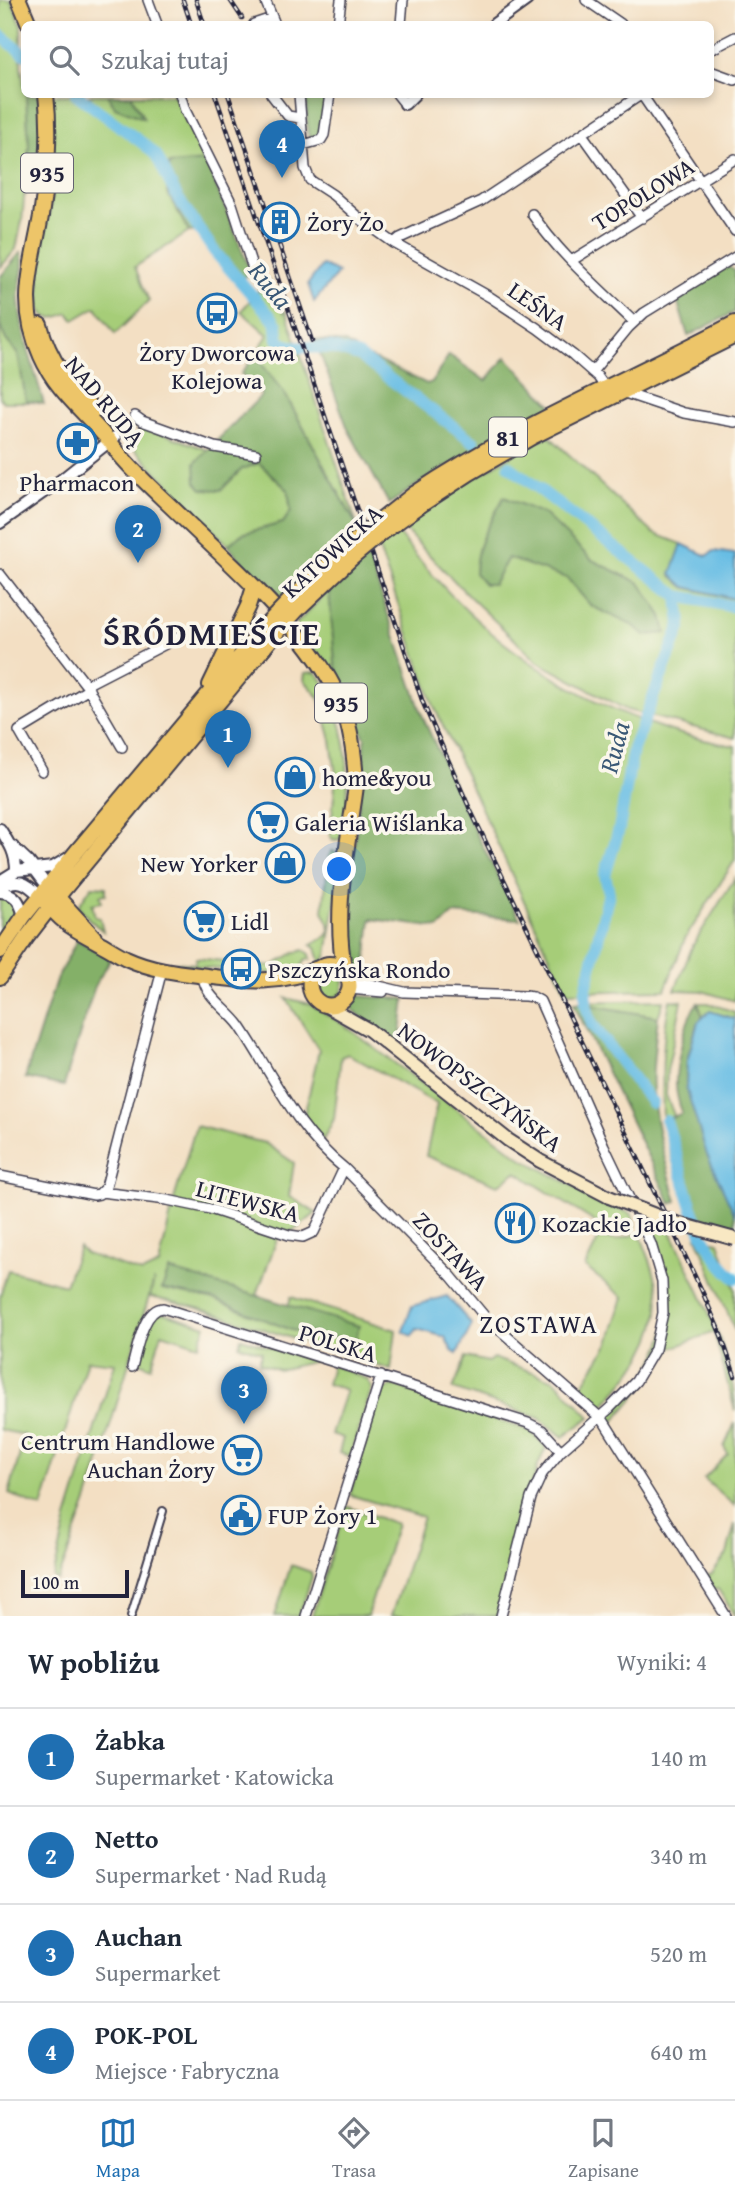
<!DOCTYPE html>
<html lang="pl">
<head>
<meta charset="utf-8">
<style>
  :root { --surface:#fff; --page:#f2f2f3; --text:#1f2937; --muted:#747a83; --line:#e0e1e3; --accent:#1f6fb2 }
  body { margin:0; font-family:"Gentium Book Plus",serif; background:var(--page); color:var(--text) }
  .scale { position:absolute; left:21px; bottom:18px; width:108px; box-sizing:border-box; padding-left:7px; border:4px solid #22223b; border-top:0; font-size:19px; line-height:24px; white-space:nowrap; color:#22223b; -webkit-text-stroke:5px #fbf7ec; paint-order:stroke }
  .you { position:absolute; left:340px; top:870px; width:24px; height:24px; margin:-18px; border:5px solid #fff; border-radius:50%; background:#1a73e8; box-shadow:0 0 0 10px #1a73e833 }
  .badge { display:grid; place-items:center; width:46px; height:46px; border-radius:50%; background:var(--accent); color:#fff; font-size:23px; font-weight:700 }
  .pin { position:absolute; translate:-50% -58px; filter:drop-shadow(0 2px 4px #0008) }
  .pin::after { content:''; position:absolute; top:37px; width:24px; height:21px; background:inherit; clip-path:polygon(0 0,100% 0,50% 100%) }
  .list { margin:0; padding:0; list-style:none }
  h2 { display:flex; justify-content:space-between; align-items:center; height:91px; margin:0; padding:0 28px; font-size:30px }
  h2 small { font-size:23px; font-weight:400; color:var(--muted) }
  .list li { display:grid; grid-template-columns:46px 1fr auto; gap:21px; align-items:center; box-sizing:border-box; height:98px; padding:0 28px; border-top:2px solid var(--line) }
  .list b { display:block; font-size:26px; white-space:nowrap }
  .list p { margin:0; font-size:23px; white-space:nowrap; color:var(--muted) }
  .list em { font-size:23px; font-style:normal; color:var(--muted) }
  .icon { flex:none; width:38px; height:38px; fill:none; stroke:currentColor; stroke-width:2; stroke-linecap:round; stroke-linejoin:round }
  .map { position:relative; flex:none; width:735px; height:1616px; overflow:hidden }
  .search { position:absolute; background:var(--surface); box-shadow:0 4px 10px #0003; left:21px; right:21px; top:21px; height:77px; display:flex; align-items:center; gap:18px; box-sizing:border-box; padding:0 24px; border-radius:10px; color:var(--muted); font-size:26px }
  .sheet { height:483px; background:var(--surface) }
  nav { display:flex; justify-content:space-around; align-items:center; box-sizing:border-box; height:98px; border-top:2px solid var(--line); background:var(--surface); font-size:19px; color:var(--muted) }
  nav a { display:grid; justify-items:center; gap:4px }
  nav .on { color:var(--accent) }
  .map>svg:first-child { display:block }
  .green { fill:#a6cd78; stroke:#64785a; stroke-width:2 }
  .forest { fill:#84b068; stroke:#536952; stroke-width:2 }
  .water { fill:#68bde4; stroke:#457090; stroke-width:2 }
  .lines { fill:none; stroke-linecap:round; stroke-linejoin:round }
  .river { stroke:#68bde4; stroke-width:12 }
  .pedestrian-casing { stroke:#413e4f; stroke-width:10 }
  .minor-casing { stroke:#413e4f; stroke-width:12 }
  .tertiary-casing { stroke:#413e4f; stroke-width:14 }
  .secondary-casing { stroke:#413e4f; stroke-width:16 }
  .primary-casing { stroke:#413e4f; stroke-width:18 }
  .pedestrian { stroke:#fff; stroke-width:6 }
  .minor { stroke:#fff; stroke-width:9 }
  .tertiary { stroke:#fff; stroke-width:10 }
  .secondary { stroke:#f8e8c3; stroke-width:12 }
  .primary { stroke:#edc569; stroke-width:14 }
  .rail-casing { stroke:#22223b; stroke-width:4.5 }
  .rail { stroke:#fbf7ec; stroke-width:2; stroke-dasharray:5; stroke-linecap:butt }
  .secondary-bridge-casing { stroke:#413e4f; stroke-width:16; stroke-linecap:butt }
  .primary-bridge-casing { stroke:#413e4f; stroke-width:18; stroke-linecap:butt }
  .secondary-bridge { stroke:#f8e8c3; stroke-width:12 }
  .primary-bridge { stroke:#edc569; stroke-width:14 }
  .labels { text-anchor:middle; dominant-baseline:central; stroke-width:7; stroke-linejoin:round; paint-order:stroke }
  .shield { fill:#fbf7ec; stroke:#636270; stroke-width:2 }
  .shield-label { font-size:23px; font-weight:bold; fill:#22223b }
  .street-label { font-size:24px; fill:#22223b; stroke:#fbf7ec }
  .poi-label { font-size:24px; fill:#22223b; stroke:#fbf7ec; text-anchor:start }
  .water-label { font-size:26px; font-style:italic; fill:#3a5876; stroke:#fbf7ec }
  .neighbourhood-label { font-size:26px; letter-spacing:2px; fill:#22223b; stroke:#fbf7ec }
  .district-label { font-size:32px; font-weight:bold; letter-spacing:2px; fill:#22223b; stroke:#fbf7ec }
</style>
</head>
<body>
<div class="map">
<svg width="735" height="1616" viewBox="0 0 735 1616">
  <rect width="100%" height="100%" fill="#fbf7ec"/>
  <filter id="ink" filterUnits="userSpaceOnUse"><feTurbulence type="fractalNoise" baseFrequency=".0143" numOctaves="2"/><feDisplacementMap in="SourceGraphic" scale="14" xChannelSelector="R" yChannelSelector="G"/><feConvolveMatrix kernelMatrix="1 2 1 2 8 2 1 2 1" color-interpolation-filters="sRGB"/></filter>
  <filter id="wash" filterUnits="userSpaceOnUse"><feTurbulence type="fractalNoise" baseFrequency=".00686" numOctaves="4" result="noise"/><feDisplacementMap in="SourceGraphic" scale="28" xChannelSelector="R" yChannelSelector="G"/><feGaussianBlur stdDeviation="1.57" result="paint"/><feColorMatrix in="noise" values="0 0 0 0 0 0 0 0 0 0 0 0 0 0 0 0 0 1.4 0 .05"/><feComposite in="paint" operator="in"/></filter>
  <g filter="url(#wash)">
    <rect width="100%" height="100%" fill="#f3dfc3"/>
    <path class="green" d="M0,0H11L21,24V67L26,95L29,146L22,221L16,249L0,268Z
      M50,95H108L115,107L143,117L131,95H174L206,161L167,192L189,232L135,267L149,301L115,334L96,307L74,320L68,313C56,318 45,323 40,307L39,255L42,229L49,212L52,195L50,179Z
      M268,280L284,313L286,311L358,528L286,396L255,355L268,335L241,311Z
      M0,326C5,336 15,348 18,356C23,371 24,387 29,402H3L0,397Z
      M140,428L153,430L208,450L195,463L221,490L242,469L259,463L288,490L291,511L283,523L242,534L228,545L134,449Z
      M549,436L653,533L682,544L671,575L685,587L735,599V738L627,710L538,662L470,597L403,528L447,494L537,440Z
      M397,532C428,572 463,611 504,643C570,694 652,733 735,746V860L685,939L665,990L566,992L433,704L378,546Z
      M329,590L335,663L344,692L296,624Z
      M315,672C323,678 325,686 330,695C351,740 350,786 344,835C341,839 337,841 332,839L330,836L336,776L331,740L319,697L304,680L305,673Z
      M332,851L340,854L339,876L327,955L323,962L320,961L316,948L311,945L327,936L330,930L329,923L323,911L329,856Z
      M735,878V1001L702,991L675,990L693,945Z
      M92,886L106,887V894L100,895L102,902L92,904L95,917L100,918L103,931L90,920L78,906Z
      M0,898L11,899C22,917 11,923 0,936Z
      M304,950L310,954L311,959L306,960L300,969L273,974L230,967L217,969L175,964V962L195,964L196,958L272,966L294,953Z
      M333,970L344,980L342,994L329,1000L317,994L316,978L323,971Z
      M286,998L310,1004L344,1025L523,1159L599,1200L632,1214L635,1226L611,1233L602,1232L601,1226L516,1172L498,1185L426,1156L437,1104L348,1054L341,1057L334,1119L323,1140L303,1120L319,1050Z
      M664,1000L658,1017L573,1002Z
      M670,1000L682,1001L667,1071L666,1095L674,1115L663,1122C662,1081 661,1041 670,1000Z
      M698,1003H708L735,1012V1019L710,1011L703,1017Z
      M196,1126L265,1143L294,1163L289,1196L316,1213L299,1227L277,1239L257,1295L288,1306L291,1297L396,1330L391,1370L195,1307L150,1297L154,1280L88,1499L58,1580L53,1578L67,1519L115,1363L87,1360L42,1508L9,1494L25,1435L0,1430V1296L8,1270L65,1285L79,1247L86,1254L142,1273L159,1265L175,1196Z
      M646,1220L670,1229C694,1282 735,1354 735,1411L714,1332L664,1351L645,1384L612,1424L608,1419C612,1404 631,1396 640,1384C682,1325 670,1282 646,1220Z
      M640,1233C645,1249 654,1267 657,1285C667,1334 631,1376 600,1409L580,1389L609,1343L623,1297L585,1267L599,1238L616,1240Z
      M697,1237L719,1242L735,1289V1331Z
      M161,1312L206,1326L199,1345L162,1333L151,1367L139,1362L151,1319Z
      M241,1338L316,1361L279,1370L259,1363L262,1352L239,1345Z
      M466,1357L488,1362L493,1358L555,1380L590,1417L563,1437L539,1418L453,1389Z
      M332,1365L367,1379L372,1388L350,1456L339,1453L343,1438L331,1434L346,1390L327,1384Z
      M392,1385L531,1431L546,1448L538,1465L497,1616H391L423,1517L350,1495L381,1392Z
      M735,1423V1506L704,1479L728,1454L724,1447Z
      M346,1506L397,1524L367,1616H312Z
      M735,1524V1616L718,1589L713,1590L707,1576L712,1574L727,1554Z
      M291,1565L311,1572L312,1577L299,1616H275Z"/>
    <path class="forest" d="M26,95H40L43,140L35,190L24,195L29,146Z
      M108,95H131L143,118L115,107Z
      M306,100H326L321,131L315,137H311L308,133Z
      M206,161L250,270L243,279L218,251L206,231L189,232L167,192L169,164Z
      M21,252C27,269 17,284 19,301C22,337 35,370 44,404L26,401L18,354L6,340L0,326V277Z
      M727,266L735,271V312L688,336L677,300Z
      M315,340L345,343L363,354L427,384L432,382L449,355L486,381L506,357L553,406L424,480L389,504L348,429Z
      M255,355L286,396L358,528L275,602L228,545L242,534L283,523L291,511L288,490L259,463L242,469L221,490L202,489L196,482L195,463L261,396L260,389L241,374Z
      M504,497L544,514L592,560L640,583L662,616L666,633L645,635L634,626L591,606L567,578L508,558L493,584H484L475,573C476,539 489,526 504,497Z
      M367,553L424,720L474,829L520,919L453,914L439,928L371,919L365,973L349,968L347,927L365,738L346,701L335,663L329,590Z
      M77,940L110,957C108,969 99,975 95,986C84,1019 74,1053 64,1086L25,1078L56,980Z
      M358,996L405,999L399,1049L351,1008L350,1002Z
      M573,1002L658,1017C656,1034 654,1050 653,1067C650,1112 664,1158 677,1201L671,1204Z
      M698,1003L703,1017L697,1024L687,1061L686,1087L735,1215V1233L693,1222L671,1155L663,1122L682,1113C679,1104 676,1094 676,1085C675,1069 686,1013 698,1003Z
      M169,1270L359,1326L354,1347L341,1339L291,1330L215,1300L162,1289Z"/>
    <path class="water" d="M322,265L338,273L314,302L308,284Z
      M682,544L707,556L714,551L735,554V599L685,587L671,574Z
      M710,1011L735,1019V1215L707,1155L686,1087L687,1061L698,1022Z
      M447,1296L472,1325L457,1354L452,1351L445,1337L417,1329L412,1336L403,1331L412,1306Z"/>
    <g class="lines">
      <path class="river" d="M0,35L24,54
        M76,94L145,145L156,155L177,197L214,251L273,319L277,325L278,339L284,344L295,347L332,348L359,356L474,442
        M509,466L678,596L681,625L633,749L619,829L605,875L609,893L586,989V1005L592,1024L652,1103
        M678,596L735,607
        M666,1121C684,1172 692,1242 735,1278"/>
    </g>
  </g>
  <g filter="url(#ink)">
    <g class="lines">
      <defs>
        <path id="pedestrian" d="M131,1616L163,1511"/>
        <path id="minor" d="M148,0L157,24
          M265,0L275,24
          M586,0L621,24
          M254,24L272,18
          M338,24L341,0
          M401,24L403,0
          M710,50L735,37
          M710,71L735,80
          M180,94L185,110L232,204L252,266L260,275
          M271,94L288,116L300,118
          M299,94L305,168L310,180L333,195L359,218L394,243L490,297L537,328L573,355L598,377L605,387L609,388
          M397,94L405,104
          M642,95L735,231
          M582,134L642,218
          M303,145L321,140L324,135L330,94
          M532,214C560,255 599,288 634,322
          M394,243L400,238L481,201L642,94
          M571,261L735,159
          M592,372L629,327L644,313L735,257
          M622,392L684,413L735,422
          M135,416L142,421L214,447L256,454
          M0,574L86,685L122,747
          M86,685L183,635
          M42,771L19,731L89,689
          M203,975C204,997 228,1009 240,1026C274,1076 295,1129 344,1168L451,1276L486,1318L603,1420L726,1616
          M349,979L404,992L525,996L533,997L540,1001L604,1146L651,1244L662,1281L663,1313L655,1349L636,1381L610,1408L561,1451L542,1474L531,1498L501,1616
          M349,989L383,992
          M0,1176L94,1195L99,1194L106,1187L162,970
          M101,1192L167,1200L210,1209L289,1235L303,1237L314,1232L344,1168
          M132,1367C137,1350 143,1309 163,1308L528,1423L542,1430L561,1451
          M306,1616L381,1376"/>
        <path id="tertiary" d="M494,24L527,0
          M405,104L415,94
          M0,523L61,480L115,437
          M0,829C9,843 16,853 16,871
          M12,846L29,862L48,887
          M0,881L16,871L53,867L68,858
          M0,888C18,877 26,882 40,896
          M0,892C16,893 20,902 24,916"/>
        <path id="secondary" d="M323,1004L369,1030L508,1140L540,1161L609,1197"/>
        <path id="primary" d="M19,0L29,24
          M46,94C51,135 47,175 41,216C32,268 17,304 41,356C55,388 80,408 103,434C110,440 114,448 120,455C140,479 165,500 187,522C238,571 310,633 339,698C351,725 355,756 356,786C348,847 332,911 345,972
          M40,325C49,360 70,386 94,411
          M414,494C515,426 628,380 735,323
          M421,505L470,473L532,437L735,336
          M288,602L348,546
          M297,610L353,557
          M210,685L248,606L254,587
          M51,890L94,937
          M40,896C62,922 68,926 98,942C107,947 116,953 126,958C154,971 184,973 214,977C232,979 250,982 268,980C283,979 300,976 314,970C320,968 323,964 329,964C347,964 356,987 344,999C325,1018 298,992 315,969
          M0,951L24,916L77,851L267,624
          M0,977L27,937L64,889L276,633"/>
      </defs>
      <use href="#pedestrian" class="pedestrian-casing"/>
      <use href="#minor" class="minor-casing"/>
      <use href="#tertiary" class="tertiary-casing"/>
      <use href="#secondary" class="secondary-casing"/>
      <use href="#primary" class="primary-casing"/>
      <use href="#pedestrian" class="pedestrian"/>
      <use href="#minor" class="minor"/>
      <use href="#tertiary" class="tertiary"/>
      <use href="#secondary" class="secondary"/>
      <use href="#primary" class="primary"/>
      <defs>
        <path id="rail" d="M183,0L191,24
          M196,0L204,24
          M230,0L242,18
          M215,94L423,703L469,807L702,1291L721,1335L735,1376
          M228,94L312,341"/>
      </defs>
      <use href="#rail" class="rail-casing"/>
      <use href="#rail" class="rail"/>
      <defs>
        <path id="secondary-bridge" d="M609,1197L673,1222L735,1239"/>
        <path id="primary-bridge" d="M348,546L414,494
          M353,557L382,533L421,505
          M267,624L288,602
          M276,633L297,610"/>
      </defs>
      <use href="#secondary-bridge" class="secondary-bridge-casing"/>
      <use href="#primary-bridge" class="primary-bridge-casing"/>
      <use href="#secondary-bridge" class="secondary-bridge"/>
      <use href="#primary-bridge" class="primary-bridge"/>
    </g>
  </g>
  <defs>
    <symbol id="building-ring" viewBox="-11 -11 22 22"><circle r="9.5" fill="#fbf7ec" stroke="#1f6fb2" stroke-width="1.5"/><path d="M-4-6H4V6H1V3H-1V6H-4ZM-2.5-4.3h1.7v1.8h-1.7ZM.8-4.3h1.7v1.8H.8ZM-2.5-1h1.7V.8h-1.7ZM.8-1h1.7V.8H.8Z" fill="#1f6fb2"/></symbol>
    <symbol id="bus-ring" viewBox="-11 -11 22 22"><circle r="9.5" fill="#fbf7ec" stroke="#1f6fb2" stroke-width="1.5"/><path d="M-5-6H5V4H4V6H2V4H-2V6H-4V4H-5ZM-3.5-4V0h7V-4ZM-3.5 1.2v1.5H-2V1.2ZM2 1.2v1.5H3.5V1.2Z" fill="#1f6fb2"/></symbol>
    <symbol id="pharmacy-ring" viewBox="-11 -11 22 22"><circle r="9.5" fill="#fbf7ec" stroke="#1f6fb2" stroke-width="1.5"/><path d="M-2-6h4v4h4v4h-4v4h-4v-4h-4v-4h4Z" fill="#1f6fb2"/></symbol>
    <symbol id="shop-ring" viewBox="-11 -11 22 22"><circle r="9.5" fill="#fbf7ec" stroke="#1f6fb2" stroke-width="1.5"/><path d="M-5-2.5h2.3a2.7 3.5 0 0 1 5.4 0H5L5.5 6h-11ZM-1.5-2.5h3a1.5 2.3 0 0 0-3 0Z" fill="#1f6fb2"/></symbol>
    <symbol id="supermarket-ring" viewBox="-11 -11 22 22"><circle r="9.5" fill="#fbf7ec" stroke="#1f6fb2" stroke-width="1.5"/><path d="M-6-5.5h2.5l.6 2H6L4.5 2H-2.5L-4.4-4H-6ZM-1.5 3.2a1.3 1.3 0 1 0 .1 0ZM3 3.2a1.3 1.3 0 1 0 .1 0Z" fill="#1f6fb2"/></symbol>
    <symbol id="restaurant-ring" viewBox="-11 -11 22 22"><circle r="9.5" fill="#fbf7ec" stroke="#1f6fb2" stroke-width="1.5"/><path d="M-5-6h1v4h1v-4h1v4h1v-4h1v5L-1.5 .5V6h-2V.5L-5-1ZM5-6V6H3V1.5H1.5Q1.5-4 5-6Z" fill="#1f6fb2"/></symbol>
    <symbol id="civic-ring" viewBox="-11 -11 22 22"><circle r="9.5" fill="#fbf7ec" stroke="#1f6fb2" stroke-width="1.5"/><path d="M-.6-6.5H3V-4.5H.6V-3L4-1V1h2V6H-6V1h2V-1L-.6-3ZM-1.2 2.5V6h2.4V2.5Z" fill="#1f6fb2"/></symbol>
  </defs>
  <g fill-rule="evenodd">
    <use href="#building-ring" x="258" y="200" width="44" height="44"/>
    <use href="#bus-ring" x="195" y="291" width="44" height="44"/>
    <use href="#pharmacy-ring" x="55" y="421" width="44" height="44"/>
    <use href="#shop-ring" x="273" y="755" width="44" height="44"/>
    <use href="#supermarket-ring" x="246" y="800" width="44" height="44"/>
    <use href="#shop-ring" x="263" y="841" width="44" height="44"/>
    <use href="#supermarket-ring" x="182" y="899" width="44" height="44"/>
    <use href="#bus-ring" x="219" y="947" width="44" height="44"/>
    <use href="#restaurant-ring" x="493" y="1201" width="44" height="44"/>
    <use href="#supermarket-ring" x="220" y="1433" width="44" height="44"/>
    <use href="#civic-ring" x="219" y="1493" width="44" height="44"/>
  </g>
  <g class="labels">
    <g class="shield">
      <rect x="21" y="153.5" width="52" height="39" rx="5"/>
      <rect x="489" y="417.5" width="38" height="39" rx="5"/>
      <rect x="315" y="683.5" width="52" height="39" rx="5"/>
    </g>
    <g class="shield-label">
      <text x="47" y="173">935</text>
      <text x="508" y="437">81</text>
      <text x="341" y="703">935</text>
    </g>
    <g class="street-label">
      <text transform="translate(643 194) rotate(-32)">TOPOLOWA</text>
      <text transform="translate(538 306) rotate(35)">LEŚNA</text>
      <text transform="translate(105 401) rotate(50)">NAD RUDĄ</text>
      <text transform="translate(332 551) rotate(-42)">KATOWICKA</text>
      <text transform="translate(480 1087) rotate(37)">NOWOPSZCZYŃSKA</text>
      <text transform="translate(248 1201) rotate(15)">LITEWSKA</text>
      <text transform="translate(451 1251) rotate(47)">ZOSTAWA</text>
      <text transform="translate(338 1343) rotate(17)">POLSKA</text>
    </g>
    <g class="poi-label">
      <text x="307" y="222">Żory Żo</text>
      <text x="217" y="352" text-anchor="middle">Żory Dworcowa<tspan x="217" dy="28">Kolejowa</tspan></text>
      <text x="77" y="482" text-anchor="middle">Pharmacon</text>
      <text x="322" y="777">home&amp;you</text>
      <text x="295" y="822">Galeria Wiślanka</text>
      <text x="258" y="863" text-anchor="end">New Yorker</text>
      <text x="231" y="921">Lidl</text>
      <text x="268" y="969">Pszczyńska Rondo</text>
      <text x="542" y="1223">Kozackie Jadło</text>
      <text x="215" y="1441" text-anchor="end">Centrum Handlowe<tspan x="215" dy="28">Auchan Żory</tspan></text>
      <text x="268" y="1515">FUP Żory 1</text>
    </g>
    <g class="water-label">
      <text transform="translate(271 285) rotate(51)">Ruda</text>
      <text transform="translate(614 747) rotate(-75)">Ruda</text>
    </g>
    <g class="neighbourhood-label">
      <text x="539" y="1323">ZOSTAWA</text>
    </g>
    <g class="district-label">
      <text x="212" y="633">ŚRÓDMIEŚCIE</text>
    </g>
  </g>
</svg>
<div class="scale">100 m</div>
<div class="you"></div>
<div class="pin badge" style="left:228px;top:768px">1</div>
<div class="pin badge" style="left:138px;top:563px">2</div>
<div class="pin badge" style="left:244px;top:1424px">3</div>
<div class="pin badge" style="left:282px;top:178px">4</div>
<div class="search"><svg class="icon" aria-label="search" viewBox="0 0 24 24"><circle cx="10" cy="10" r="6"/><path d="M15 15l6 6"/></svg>Szukaj tutaj</div>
</div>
<section class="sheet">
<h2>W pobliżu<small>Wyniki: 4</small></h2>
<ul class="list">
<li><span class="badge">1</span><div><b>Żabka</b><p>Supermarket · Katowicka</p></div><em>140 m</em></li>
<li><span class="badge">2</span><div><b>Netto</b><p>Supermarket · Nad Rudą</p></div><em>340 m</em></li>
<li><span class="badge">3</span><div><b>Auchan</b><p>Supermarket</p></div><em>520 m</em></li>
<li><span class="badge">4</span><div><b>POK-POL</b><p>Miejsce · Fabryczna</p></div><em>640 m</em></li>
</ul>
</section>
<nav>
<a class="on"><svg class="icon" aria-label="map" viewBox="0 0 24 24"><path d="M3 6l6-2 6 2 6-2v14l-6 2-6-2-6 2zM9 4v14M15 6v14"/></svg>Mapa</a>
<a><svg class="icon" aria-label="directions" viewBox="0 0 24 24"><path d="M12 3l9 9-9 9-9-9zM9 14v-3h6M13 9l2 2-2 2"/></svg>Trasa</a>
<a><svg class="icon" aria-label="saved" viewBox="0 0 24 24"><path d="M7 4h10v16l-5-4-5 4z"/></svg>Zapisane</a>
</nav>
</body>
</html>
